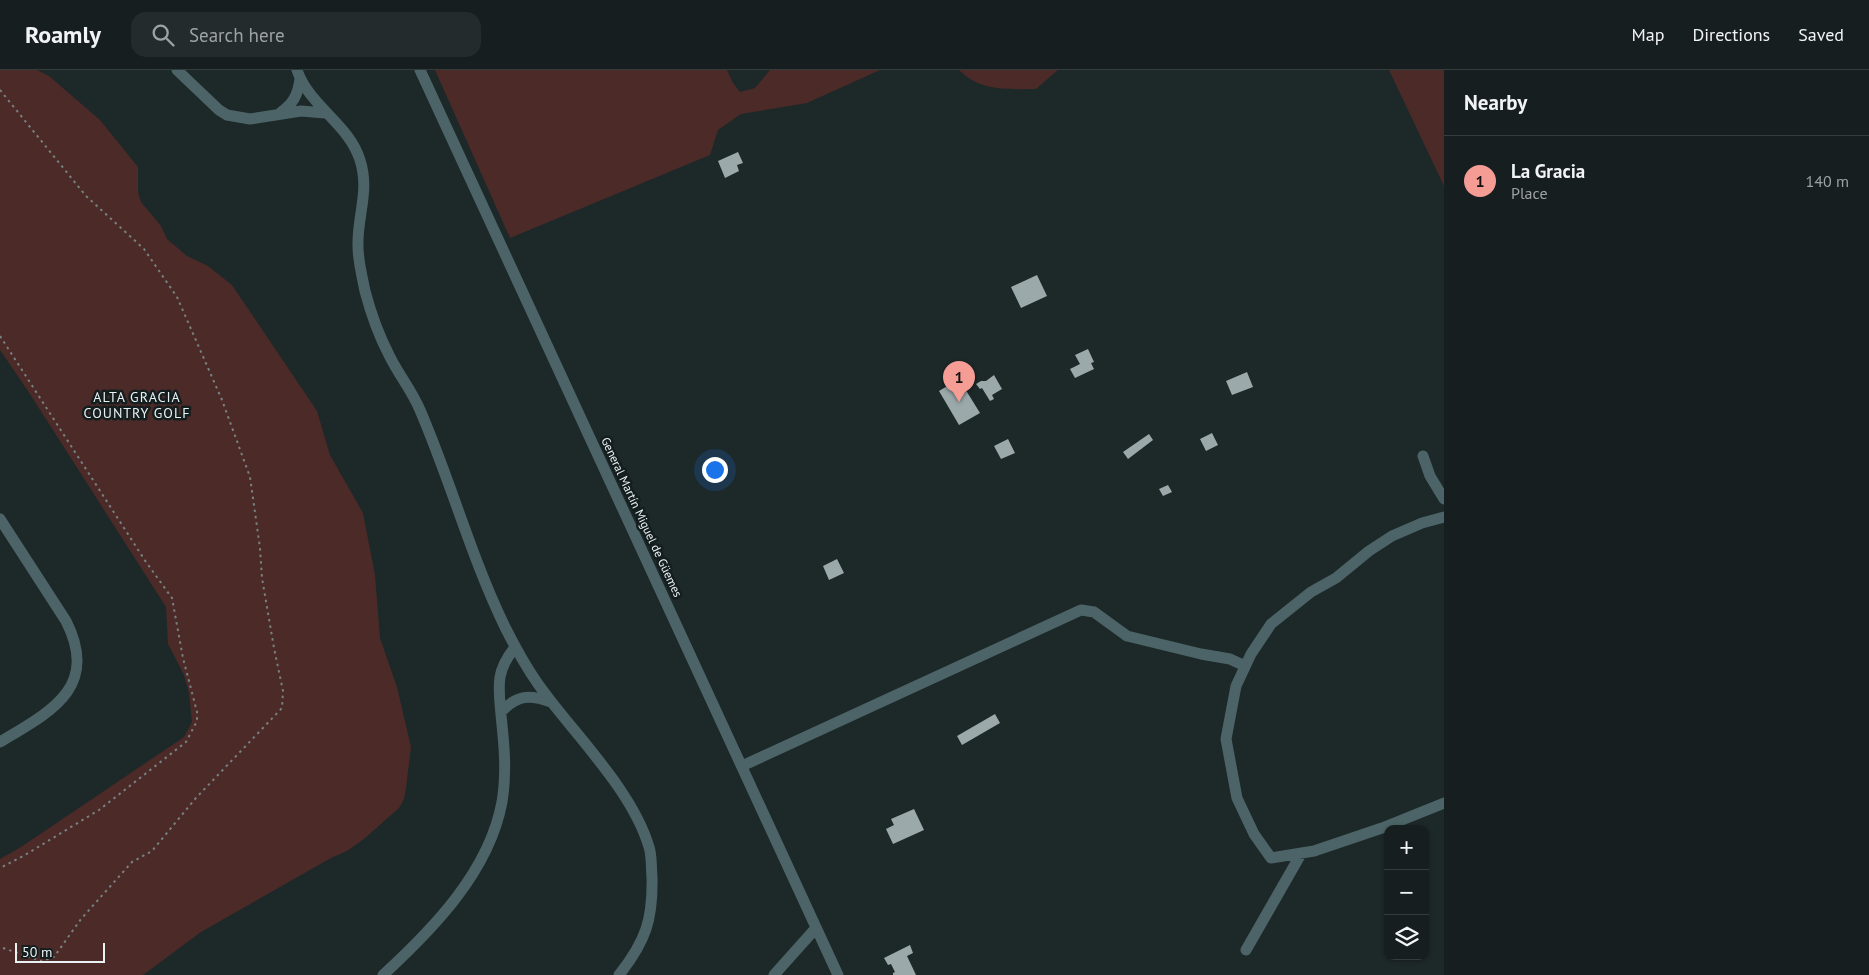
<!DOCTYPE html>
<html lang="en">
<head>
<meta charset="utf-8">
<style>
  :root { --surface:#161e1f; --page:#232b2c; --text:#f1f3f6; --muted:#9ea2a4; --line:#353c3d; --accent:#f59c95 }
  body { margin:0; font-family:"PT Sans",sans-serif; background:var(--page); color:var(--text) }
  .controls { position:absolute; right:15px; bottom:15px; display:grid; overflow:hidden; border-radius:10px; box-shadow:0 1px 4px #0004 }
  .controls button { width:45px; height:45px; display:grid; place-items:center; padding:0; border:0; border-bottom:1px solid var(--line); background:var(--surface); color:var(--text); font:25px sans-serif }
  .scale { position:absolute; left:15px; bottom:12px; width:90px; box-sizing:border-box; padding-left:5px; border:2px solid #eaf1f2; border-top:0; font-size:14px; line-height:18px; white-space:nowrap; color:#eaf1f2; -webkit-text-stroke:4px #141e1f; paint-order:stroke }
  .you { position:absolute; left:714px; top:399px; width:18px; height:18px; margin:-12px; border:4px solid #fff; border-radius:50%; background:#1a73e8; box-shadow:0 0 0 8px #1a73e833 }
  .badge { display:grid; place-items:center; width:32px; height:32px; border-radius:50%; background:var(--accent); color:#111; font-size:16px; font-weight:700 }
  .pin { position:absolute; translate:-50% -41px; filter:drop-shadow(0 1px 2px #0008) }
  .pin::after { content:''; position:absolute; top:26px; width:18px; height:15px; background:inherit; clip-path:polygon(0 0,100% 0,50% 100%) }
  .list { margin:0; padding:0; list-style:none }
  h2 { display:flex; justify-content:space-between; align-items:center; height:65px; margin:0; padding:0 20px; font-size:21px }
  h2 small { font-size:16px; font-weight:400; color:var(--muted) }
  .list li { display:grid; grid-template-columns:32px 1fr auto; gap:15px; align-items:center; box-sizing:border-box; height:90px; padding:0 20px; border-top:1px solid var(--line) }
  .list b { display:block; font-size:19px; white-space:nowrap }
  .list p { margin:0; font-size:16px; white-space:nowrap; color:var(--muted) }
  .list em { font-size:16px; font-style:normal; color:var(--muted) }
  .icon { flex:none; width:28px; height:28px; fill:none; stroke:currentColor; stroke-width:2; stroke-linecap:round; stroke-linejoin:round }
  .map { position:relative; flex:none; width:1444px; height:905px; overflow:hidden }
  header { display:flex; align-items:center; gap:30px; box-sizing:border-box; height:70px; padding:0 25px; background:var(--surface); border-bottom:1px solid var(--line) }
  header strong { font-size:24px }
  nav { display:flex; gap:28px; margin-inline-start:auto; font-size:18px }
  .search { width:350px; height:45px; background:var(--page); display:flex; align-items:center; gap:12px; box-sizing:border-box; padding:0 18px; border-radius:15px; color:var(--muted); font-size:19px }
  main { display:flex }
  aside { flex:1; background:var(--surface) }
  .map>svg:first-child { display:block }
  .green { fill:#4b2a28 }
  .building { fill:#9ca9ab }
  .lines { fill:none; stroke-linecap:round; stroke-linejoin:round }
  .path { stroke:#788182; stroke-width:2; stroke-dasharray:2.5 4; stroke-linecap:butt }
  .minor { stroke:#4c6467; stroke-width:11 }
  .labels { text-anchor:middle; dominant-baseline:central; stroke-width:5; stroke-linejoin:round; paint-order:stroke }
  .street-label { font-size:12px; fill:#eaf1f2; stroke:#141e1f }
  .neighbourhood-label { font-size:14px; letter-spacing:1px; fill:#eaf1f2; stroke:#141e1f }
</style>
</head>
<body>
<header>
<strong>Roamly</strong>
<div class="search"><svg class="icon" aria-label="search" viewBox="0 0 24 24"><circle cx="10" cy="10" r="6"/><path d="M15 15l6 6"/></svg>Search here</div>
<nav><a>Map</a><a>Directions</a><a>Saved</a></nav>
</header>
<main>
<div class="map">
<svg width="1444" height="905" viewBox="0 0 1444 905">
  <rect width="100%" height="100%" fill="#1d2829"/>
  <path class="green" d="M0,0H37L49,6L100,50L138,97V122L141,132L161,156L167,169L187,186L208,196L232,215L317,341L330,385L363,443L375,505L380,568L397,617L411,677L406,718L404,729L399,738L364,769L347,781L331,788L201,862L143,905H0V789L21,777L184,667L192,652L189,623L184,605L168,574L166,537L28,321L0,280Z
    M435,0H727L733,13L740,22L755,18L770,0H880L807,33L741,44L718,60L710,85L510,168Z
    M959,0H1058L1036,19C1008,19 981,22 959,0Z
    M1389,0H1444V116Z"/>
  <path class="building" d="M738,82L743,93L737,95L739,101L725,108L718,91Z
    M1037,205L1047,226L1021,238L1011,217Z
    M1088,279L1094,292L1091,293L1094,299L1075,308L1070,299L1080,294L1075,285Z
    M1247,302L1253,317L1232,325L1226,311Z
    M994,305L1002,319L992,325L994,329L990,331L982,318L980,319L976,314L981,311H986Z
    M959,309L980,343L959,355L939,321Z
    M1212,363L1218,375L1206,381L1200,369Z
    M1149,364L1153,370L1128,389L1123,382Z
    M1008,369L1015,383L1001,389L994,376Z
    M1168,415L1172,422L1163,426L1159,419Z
    M837,489L844,503L829,510L823,496Z
    M995,644L1000,653L962,675L957,666Z
    M914,739L924,760L893,774L886,759L894,755L891,749Z
    M910,875L913,883L907,886L916,905H893V903L895,902L891,894L888,895L884,888Z"/>
  <g class="lines">
    <path class="path" d="M0,20L86,126L144,179L177,227L222,330L250,407L260,478L262,508L274,578L283,621L282,638L195,729L152,781L132,792L81,849L54,887L41,891L0,877
      M0,266L146,492L172,528L183,588L197,642V651L186,672L99,740L25,785L0,798"/>
    <path class="minor" d="M177,0L219,40L227,45L250,49L301,41L325,43
      M297,0C309,36 349,54 360,90C370,121 357,146 358,176C358,191 362,206 365,221C371,244 379,266 390,287C399,305 412,321 420,340C451,412 471,487 505,557C517,581 530,605 547,626C581,671 633,723 649,777C652,786 651,797 652,807C653,849 646,871 619,905
      M420,0L838,905
      M280,43C293,34 298,25 300,9
      M1423,386L1430,406L1444,429
      M1444,447L1422,453L1392,466L1369,481L1336,508L1311,522L1271,554L1251,584L1236,616L1226,669L1237,728L1254,764L1271,788L1314,781L1382,758L1444,733
      M0,449L66,551C100,618 50,642 0,672
      M501,642C517,625 529,624 551,632
      M742,696L1081,540L1094,542L1127,566L1201,584L1230,589L1245,596
      M1246,880L1301,784
      M383,905C433,859 489,802 502,732C507,703 504,673 501,645C500,632 498,620 500,607C502,595 508,586 515,577
      M774,905L816,858"/>
  </g>
  <g class="labels">
    <g class="street-label">
      <text transform="translate(642 447) rotate(65)">General Martín Miguel de Güemes</text>
    </g>
    <g class="neighbourhood-label">
      <text x="137" y="327">ALTA GRACIA<tspan x="137" dy="16">COUNTRY GOLF</tspan></text>
    </g>
  </g>
</svg>
<div class="controls">
<button>+</button>
<button>−</button>
<button><svg class="icon" aria-label="layers" viewBox="0 0 24 24"><path d="M12 4l9 5-9 5-9-5zM3 14l9 5 9-5"/></svg></button>
</div>
<div class="scale">50 m</div>
<div class="you"></div>
<div class="pin badge" style="left:959px;top:332px">1</div>
</div>
<aside>
<h2>Nearby<small></small></h2>
<ul class="list">
<li><span class="badge">1</span><div><b>La Gracia</b><p>Place</p></div><em>140 m</em></li>
</ul>
</aside>
</main>
</body>
</html>
